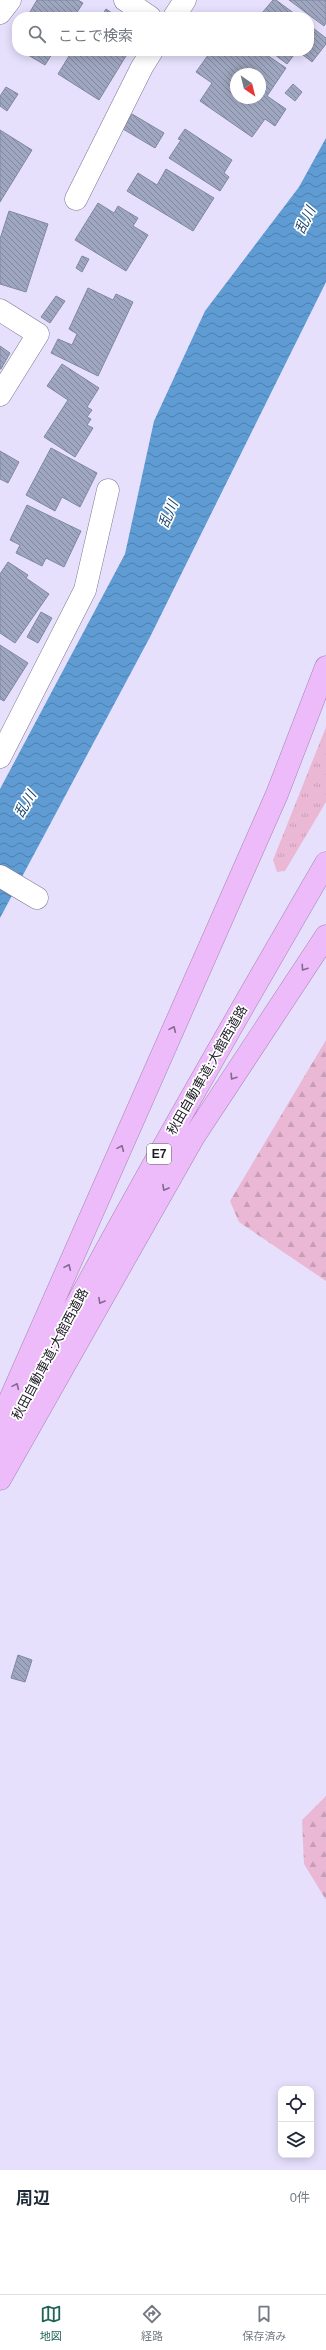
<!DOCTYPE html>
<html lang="ja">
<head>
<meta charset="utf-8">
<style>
  :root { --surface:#fff; --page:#f6f6f7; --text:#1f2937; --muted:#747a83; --line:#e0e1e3; --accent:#1f6455 }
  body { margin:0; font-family:Helvetica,"Noto Sans JP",sans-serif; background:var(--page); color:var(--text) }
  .controls { position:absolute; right:12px; bottom:12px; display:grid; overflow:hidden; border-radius:8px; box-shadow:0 2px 10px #0003 }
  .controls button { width:36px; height:36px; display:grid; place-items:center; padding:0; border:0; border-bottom:1px solid var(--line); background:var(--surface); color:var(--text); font:20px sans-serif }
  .compass { position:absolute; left:230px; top:68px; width:36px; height:36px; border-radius:50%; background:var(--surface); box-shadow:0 2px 10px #0003; rotate:145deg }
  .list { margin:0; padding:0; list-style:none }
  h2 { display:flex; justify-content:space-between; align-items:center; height:52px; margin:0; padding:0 16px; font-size:17px }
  h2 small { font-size:13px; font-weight:400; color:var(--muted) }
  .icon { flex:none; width:22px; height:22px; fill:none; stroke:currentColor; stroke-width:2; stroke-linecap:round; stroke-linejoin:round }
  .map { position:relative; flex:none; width:326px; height:2170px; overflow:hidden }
  .search { position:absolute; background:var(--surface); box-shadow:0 2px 10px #0003; left:12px; right:12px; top:12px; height:44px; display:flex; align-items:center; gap:10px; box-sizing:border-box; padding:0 14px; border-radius:16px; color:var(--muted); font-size:15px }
  .sheet { height:124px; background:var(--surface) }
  nav { display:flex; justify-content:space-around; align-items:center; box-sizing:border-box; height:56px; border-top:1px solid var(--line); background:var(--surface); font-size:11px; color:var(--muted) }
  nav a { display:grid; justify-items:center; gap:2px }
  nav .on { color:var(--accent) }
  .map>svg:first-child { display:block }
  .grass { fill:url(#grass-tufts) }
  .forest { fill:url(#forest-firs) }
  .water { fill:url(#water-waves) }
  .building { fill:url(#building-back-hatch); stroke:#8188a1; fill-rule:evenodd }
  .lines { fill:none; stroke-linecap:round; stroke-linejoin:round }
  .minor-casing { stroke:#7c768f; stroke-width:23 }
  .highway-casing { stroke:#a483af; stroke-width:23 }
  .minor { stroke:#fff; stroke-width:22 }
  .highway { stroke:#edbbfa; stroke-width:22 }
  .oneway { stroke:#846a8f }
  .labels { text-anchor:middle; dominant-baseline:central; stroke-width:3.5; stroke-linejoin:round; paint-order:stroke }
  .shield { fill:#fff; stroke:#605f66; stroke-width:1 }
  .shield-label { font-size:12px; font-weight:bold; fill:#1c1a24 }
  .street-label { font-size:13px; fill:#1c1a24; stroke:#fff }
  .water-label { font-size:14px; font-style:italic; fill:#1c486e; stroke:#fff }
</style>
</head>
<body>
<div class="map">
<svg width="326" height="2170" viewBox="0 0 326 2170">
  <defs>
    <pattern id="grass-tufts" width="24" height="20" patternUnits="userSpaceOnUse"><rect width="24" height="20" fill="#eab8d5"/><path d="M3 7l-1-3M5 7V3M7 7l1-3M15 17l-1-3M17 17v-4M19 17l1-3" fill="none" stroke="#c89eb7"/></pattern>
    <pattern id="forest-firs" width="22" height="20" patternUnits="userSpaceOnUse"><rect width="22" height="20" fill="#eab8d5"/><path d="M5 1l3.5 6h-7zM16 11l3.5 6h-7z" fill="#c89eb7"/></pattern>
    <pattern id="water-waves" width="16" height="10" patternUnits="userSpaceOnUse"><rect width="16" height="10" fill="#5f9cd3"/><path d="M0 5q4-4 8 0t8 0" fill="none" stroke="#4e7eab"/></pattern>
    <pattern id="building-back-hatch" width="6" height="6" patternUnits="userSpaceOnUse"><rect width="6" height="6" fill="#9fa7c0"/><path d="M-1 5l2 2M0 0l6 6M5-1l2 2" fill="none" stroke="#81879c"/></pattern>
  </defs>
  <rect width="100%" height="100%" fill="#e6e0fc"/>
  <path class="grass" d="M326,727V802L285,871L277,872L273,860Z"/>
  <path class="forest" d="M326,1040V1281L239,1222L230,1201Z
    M326,1796V1900L304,1864L302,1820Z"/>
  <path class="water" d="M326,138V282L150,637L0,918V789L125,554L154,421L205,311L299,187Z"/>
  <path class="building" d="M37,0H78L83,3L74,17H27Z
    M273,0H276L299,17H266L262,13Z
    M289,0H326V23L324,26Z
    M106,9L118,17H101Z
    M309,25L326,38V44L312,62L298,51H309Z
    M31,51H54L45,65L28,55Z
    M72,51H129L99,100L58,74Z
    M211,51H261L286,68L267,96L286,109L275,126L265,119L252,137L200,101L212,83L196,72ZM236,74H260V98H236Z
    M270,51H297L287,64Z
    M293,84L302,92L295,101L285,93Z
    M6,87L18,94L7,111L0,106V96Z
    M132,114L164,133L155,148L123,129Z
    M185,129L232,160L224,173L229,177L220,191L169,158L181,140L178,139Z
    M0,130L32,150L0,202Z
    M166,169L214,198L193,231L127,191L138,173L157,185Z
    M98,203L114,213L118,206L138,218L133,226L148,235L126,271L75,240Z
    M9,211L48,224L26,292L0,284V239Z
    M82,256L89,259L82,272L76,268Z
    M88,288L113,300L116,294L133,302L98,376L51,353L58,339L72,345L77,334L69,329Z
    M56,296L65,301L50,323L41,317Z
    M0,346L10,353L1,369H0Z
    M62,364L99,388L87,407L92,410L87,417L91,419L87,425L93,428L75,457L44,437L68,400L47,386Z
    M51,448L97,473L80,507L62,497L55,511L26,495Z
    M0,451L19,462L8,483L0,479Z
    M27,505L81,531L64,567L46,558L42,566L16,553L20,545L10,540Z
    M8,562L28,575L26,578L49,594L15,643L0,633V574Z
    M41,612L52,618L38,643L27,637Z
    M0,645L28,663L4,701L0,699Z
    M18,1655L32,1660L25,1682L11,1678Z"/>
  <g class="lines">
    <defs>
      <path id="minor" d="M125,0L150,17
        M0,13L10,0
        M174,17L185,0
        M76,199L142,67L152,51
        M0,310L38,334L0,395
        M0,757L85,590L108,490
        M0,876L37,898"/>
      <path id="highway" d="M0,1422L277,794L326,667
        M0,1448C103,1250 214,1056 326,863
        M0,1479L193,1138L326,936"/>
    </defs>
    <use href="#minor" class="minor-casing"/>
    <use href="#highway" class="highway-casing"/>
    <use href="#minor" class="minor"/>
    <use href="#highway" class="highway"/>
  </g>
  <defs><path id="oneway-chevron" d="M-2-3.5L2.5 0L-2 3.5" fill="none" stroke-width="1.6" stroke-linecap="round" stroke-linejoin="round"/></defs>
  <g class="oneway">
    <use href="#oneway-chevron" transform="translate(304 968) rotate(124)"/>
    <use href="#oneway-chevron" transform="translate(173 1029) rotate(-66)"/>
    <use href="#oneway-chevron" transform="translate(233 1077) rotate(123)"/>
    <use href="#oneway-chevron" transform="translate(121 1148) rotate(-66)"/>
    <use href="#oneway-chevron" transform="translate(165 1188) rotate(119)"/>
    <use href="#oneway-chevron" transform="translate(68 1267) rotate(-66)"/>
    <use href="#oneway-chevron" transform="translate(101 1301) rotate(119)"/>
    <use href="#oneway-chevron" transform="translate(16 1386) rotate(-66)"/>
  </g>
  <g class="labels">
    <rect class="shield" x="147" y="1144" width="24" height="20" rx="3"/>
    <g class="shield-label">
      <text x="159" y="1154">E7</text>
    </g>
    <g class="street-label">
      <text transform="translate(207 1070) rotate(-60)">秋田自動車道;大館西道路</text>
      <text transform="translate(50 1354) rotate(-62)">秋田自動車道;大館西道路</text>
    </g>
    <g class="water-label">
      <text transform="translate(305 220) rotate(-64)">乱川</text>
      <text transform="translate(168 514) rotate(-67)">乱川</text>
      <text transform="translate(25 804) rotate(-59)">乱川</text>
    </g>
  </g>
</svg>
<div class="controls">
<button><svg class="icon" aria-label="locate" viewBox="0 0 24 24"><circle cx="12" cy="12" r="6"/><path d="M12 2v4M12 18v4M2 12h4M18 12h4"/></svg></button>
<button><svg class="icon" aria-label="layers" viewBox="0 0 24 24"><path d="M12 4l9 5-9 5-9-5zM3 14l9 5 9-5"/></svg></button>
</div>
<svg class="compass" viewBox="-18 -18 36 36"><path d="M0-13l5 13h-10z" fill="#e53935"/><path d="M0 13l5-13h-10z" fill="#747a83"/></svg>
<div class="search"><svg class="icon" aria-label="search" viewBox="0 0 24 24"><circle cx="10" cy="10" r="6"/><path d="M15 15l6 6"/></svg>ここで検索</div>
</div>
<section class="sheet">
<h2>周辺<small>0件</small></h2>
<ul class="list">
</ul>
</section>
<nav>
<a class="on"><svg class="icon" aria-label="map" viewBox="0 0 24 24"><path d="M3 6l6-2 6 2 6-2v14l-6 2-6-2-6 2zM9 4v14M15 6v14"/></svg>地図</a>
<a><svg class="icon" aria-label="directions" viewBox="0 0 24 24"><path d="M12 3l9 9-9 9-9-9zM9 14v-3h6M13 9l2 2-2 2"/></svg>経路</a>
<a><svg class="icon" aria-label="saved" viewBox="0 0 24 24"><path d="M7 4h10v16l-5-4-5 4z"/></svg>保存済み</a>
</nav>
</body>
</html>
